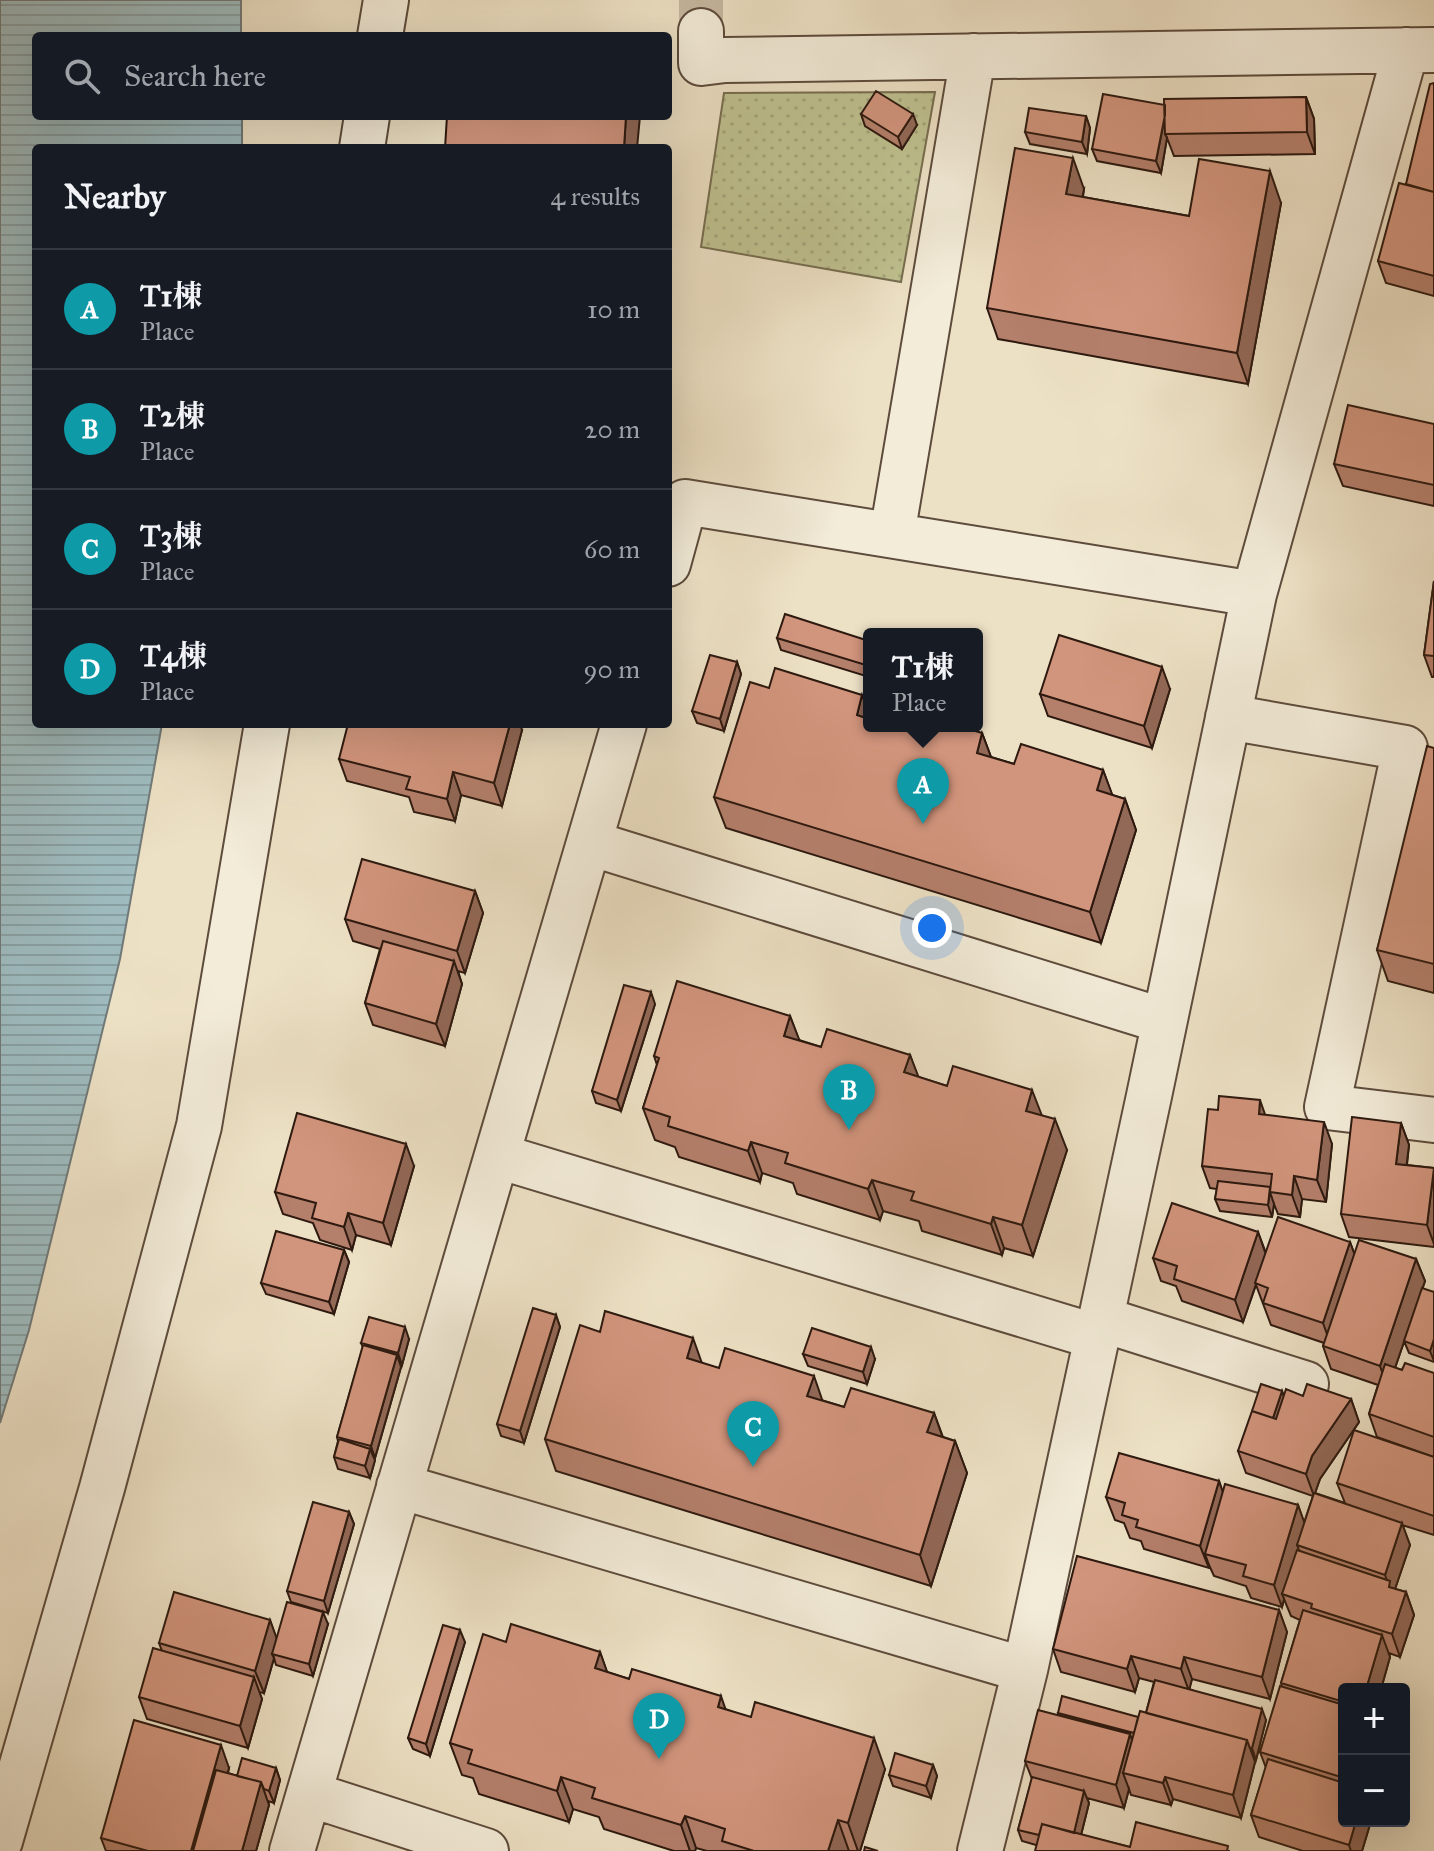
<!DOCTYPE html>
<html lang="en">
<head>
<meta charset="utf-8">
<style>
  :root { --surface:#171b24; --page:#242831; --text:#f1f3f6; --muted:#9ea1a6; --line:#363941; --accent:#c59692 }
  body { margin:0; font-family:"IM FELL Great Primer","Noto Serif JP",serif; background:var(--page); color:var(--text) }
  .controls { position:absolute; right:24px; bottom:24px; display:grid; overflow:hidden; border-radius:8px; box-shadow:0 8px 32px #0002 }
  .controls button { width:72px; height:72px; display:grid; place-items:center; padding:0; border:0; border-bottom:2px solid var(--line); background:var(--surface); color:var(--text); font:40px sans-serif }
  .you { position:absolute; left:932px; top:928px; width:28px; height:28px; margin:-20px; border:6px solid #fff; border-radius:50%; background:#1a73e8; box-shadow:0 0 0 12px #1a73e833 }
  .badge { display:grid; place-items:center; width:52px; height:52px; border-radius:50%; background:var(--accent); color:#fff; font-size:26px; font-weight:700 }
  .pin { position:absolute; translate:-50% -66px; filter:drop-shadow(0 2px 4px #0008) }
  .pin::after { content:''; position:absolute; top:42px; width:28px; height:24px; background:inherit; clip-path:polygon(0 0,100% 0,50% 100%) }
  .popup { position:absolute; left:863px; top:628px; width:120px; height:104px; box-sizing:border-box; display:grid; place-content:center; border-radius:8px; background:var(--surface); filter:drop-shadow(0 2px 6px #0005); font-size:26px; white-space:nowrap; color:var(--muted) }
  .popup b { font-size:30px; color:var(--text) }
  .popup::after { content:''; position:absolute; left:50%; top:100%; margin-left:-16px; border:16px solid transparent; border-top-color:var(--surface) }
  .list { margin:0; padding:0; list-style:none }
  h2 { display:flex; justify-content:space-between; align-items:center; height:104px; margin:0; padding:0 32px; font-size:34px }
  h2 small { font-size:26px; font-weight:400; color:var(--muted) }
  .list li { display:grid; grid-template-columns:52px 1fr auto; gap:24px; align-items:center; box-sizing:border-box; height:120px; padding:0 32px; border-top:2px solid var(--line) }
  .list b { display:block; font-size:30px; white-space:nowrap }
  .list p { margin:0; font-size:26px; white-space:nowrap; color:var(--muted) }
  .list em { font-size:26px; font-style:normal; color:var(--muted) }
  .icon { flex:none; width:44px; height:44px; fill:none; stroke:currentColor; stroke-width:2; stroke-linecap:round; stroke-linejoin:round }
  .map { position:relative; flex:none; width:1434px; height:1851px; overflow:hidden }
  .search { position:absolute; background:var(--surface); box-shadow:0 8px 32px #0002; left:32px; top:32px; width:640px; height:88px; display:flex; align-items:center; gap:20px; box-sizing:border-box; padding:0 28px; border-radius:8px; color:var(--muted); font-size:30px }
  .panel { position:absolute; background:var(--surface); box-shadow:0 8px 32px #0002; left:32px; top:144px; width:640px; height:584px; border-radius:8px }
  .map>svg:first-child { display:block }
  .park { fill:url(#park-dots); stroke:#766d50; stroke-width:2 }
  .water { fill:url(#water-rules); stroke:#717a79; stroke-width:2 }
  .lines { fill:none; stroke-linecap:round; stroke-linejoin:round }
  .minor-tunnel { stroke:#c7b9a1; stroke-width:44; stroke-dasharray:44 22; stroke-linecap:butt }
  .minor-casing { stroke:#5d4b3c; stroke-width:48 }
  .minor { stroke:#f3ecd9; stroke-width:44 }
  .wall { fill:#b47f6b; stroke:#2d190f; stroke-width:2 }
  .shaded-wall { fill:#926857; stroke:#2d190f; stroke-width:2 }
  .building { fill:#d1947c; stroke:#2d190f; stroke-width:2 }
</style>
</head>
<body>
<div class="map">
<svg width="1434" height="1851" viewBox="0 0 1434 1851">
  <defs>
    <pattern id="park-dots" width="8" height="8" patternUnits="userSpaceOnUse" patternTransform="scale(2)"><rect width="8" height="8" fill="#bfc190"/><path d="M2 2h.1M6 6h.1" fill="none" stroke="#a4a57b" stroke-width="1.8" stroke-linecap="round"/></pattern>
    <pattern id="water-rules" width="6" height="5" patternUnits="userSpaceOnUse" patternTransform="scale(2)"><rect width="6" height="5" fill="#9ebbbf"/><path d="M0 2.5h6" fill="none" stroke="#88a0a3"/></pattern>
  </defs>
  <rect width="100%" height="100%" fill="#ede1c5"/>
  <filter id="stains"><feTurbulence type="fractalNoise" baseFrequency=".0025" numOctaves="4"/><feColorMatrix values="0 0 0 0 .2 0 0 0 0 .09 0 0 0 0 .02 0 0 0 .5 -.17"/></filter>
  <radialGradient id="worn" r=".72"><stop offset=".6" stop-color="#630" stop-opacity="0"/><stop offset="1" stop-color="#630" stop-opacity=".3"/></radialGradient>
  <path class="park" d="M935,92L901,282L701,247L724,93Z"/>
  <path class="water" d="M0,0H241V36H36V116H242V148H36V724H162L120,959L29,1330L0,1423Z"/>
  <g class="lines">
    <path class="minor-tunnel" d="M701,31V0"/>
    <defs>
      <path id="minor" d="M701,31V63L725,60L1432,50
        M380,36L386,0
        M362,148L367,116
        M892,535L973,56
        M668,564L685,502L1254,594
        M1228,717L1405,748L1327,1107L1434,1120
        M590,843L1164,1021
        M498,1156L1097,1337
        M1101,1319L1306,1384
        M399,1486L1025,1670
        M309,1794L486,1851
        M0,1841L102,1488L199,1126L267,724
        M292,1851L624,724
        M980,1851L1025,1670L1149,1096L1254,594L1406,50"/>
    </defs>
    <use href="#minor" class="minor-casing"/>
    <use href="#minor" class="minor"/>
  </g>
  <path class="wall" d="M1434,83V296L1386,283L1378,261L1406,185Z
    M1306,97L1314,119L1315,154L1174,156L1167,138L1161,173L1097,161L1092,149L1165,105Z
    M861,114L917,125L902,149L865,126Z
    M1086,116L1090,128L1087,154L1030,144L1025,132Z
    M1084,189L1083,197L1189,216L1281,203L1248,384L998,339L987,308Z
    M1434,424V506L1343,486L1334,464Z
    M1434,581V677H1432L1424,655Z
    M777,638L869,641V677L781,650Z
    M737,662L741,674L724,731L697,723L692,711Z
    M1170,689L1152,748L1048,716L1040,694Z
    M869,726L982,733L991,757L1014,764L1103,770L1112,795L1125,799L1136,830L1101,943L726,828L714,797Z
    M522,730L502,806L461,795L455,821L414,812L409,797L347,781L339,759Z
    M1434,748V993L1388,981L1377,950Z
    M475,891L483,913L465,973L458,971L462,984L445,1046L373,1025L365,1003L380,949L353,941L345,919Z
    M655,1004L621,1111L596,1103L592,1091Z
    M790,1016L799,1040L821,1047L910,1055L918,1077L1041,1115L1067,1150L1033,1256L1004,1248L1002,1255L922,1231L919,1221L883,1211L880,1220L797,1194L793,1183L762,1173L760,1182L679,1157L675,1147L655,1140L643,1108L657,1065L654,1056Z
    M1265,1115L1332,1144L1326,1202L1302,1199L1300,1217L1278,1214L1274,1204L1272,1217L1220,1211L1215,1199L1217,1189L1210,1188L1202,1166Z
    M1401,1123L1409,1145L1407,1165L1434,1168V1247L1349,1237L1341,1214Z
    M414,1166L391,1245L356,1235L352,1250L320,1240L313,1223L283,1214L275,1192Z
    M1258,1232L1266,1253L1350,1242L1354,1253L1416,1259L1425,1281L1395,1368L1402,1370L1434,1373V1457L1377,1437L1369,1414L1378,1385L1331,1369L1323,1346L1324,1343L1271,1325L1256,1285L1243,1322L1182,1301L1176,1286L1161,1281L1153,1258Z
    M344,1250L349,1262L334,1314L266,1294L261,1283Z
    M1434,1292V1362L1409,1353L1404,1341Z
    M556,1315L560,1327L524,1443L501,1436L497,1424Z
    M600,1332L844,1407L934,1413L943,1437L955,1441L967,1473L931,1586L556,1471L545,1439Z
    M409,1339L402,1365L401,1364V1367L375,1458H374L375,1460L370,1478L338,1469L334,1457L338,1441L337,1437L363,1347L361,1343Z
    M803,1354L875,1359L867,1384L808,1366Z
    M1282,1391L1284,1396H1303L1351,1399L1359,1422L1320,1479L1315,1493L1345,1503L1337,1483L1434,1457V1535L1402,1525L1410,1545L1395,1589L1406,1592L1414,1615L1400,1657L1389,1653L1390,1657L1381,1689H1344V1821H1371L1362,1851H1303L1259,1837L1251,1815L1266,1768L1260,1752L1282,1687L1281,1683L1300,1620L1291,1616L1284,1599L1282,1607L1251,1598L1246,1586L1214,1576L1209,1565V1568L1144,1549L1141,1541L1130,1538L1124,1523L1115,1520L1106,1497L1219,1481L1223,1493L1298,1505L1304,1523L1313,1496L1246,1473L1238,1451Z
    M349,1512L354,1524L328,1613L291,1602L287,1591Z
    M1279,1610L1287,1632L1270,1699L1192,1679L1189,1689L1266,1720L1256,1760H1254L1255,1762L1241,1818L1173,1799L1171,1805L1131,1795L1129,1789L1124,1808L1087,1798L1089,1803L1081,1835L1130,1847L1230,1851L1036,1845L1022,1841L1018,1830L1032,1779L1025,1761L1059,1716L1058,1713L1138,1717L1146,1713L1154,1682L1139,1678L1135,1692L1061,1672L1053,1649Z
    M270,1620L276,1638L328,1624L313,1676L276,1665L274,1658L264,1693L259,1692L262,1699L248,1748L147,1719L139,1697L162,1651L159,1643Z
    M465,1642L430,1756L413,1749L408,1738Z
    M506,1642L600,1652L607,1672L725,1709L885,1769L860,1851H707L696,1848L695,1851H674L604,1829L599,1817L573,1809L569,1822L479,1794L473,1778L462,1775L450,1743Z
    M933,1765L937,1776L931,1798L893,1786L889,1775Z
    M229,1768L228,1773L237,1776L276,1768L280,1780L274,1803L268,1801L269,1805L256,1851H106L101,1838Z"/>
  <path class="shaded-wall" d="M1306,97L1314,119L1315,154L1307,132Z
    M1167,106L1165,134L1167,138L1161,173L1156,161Z
    M913,114L917,125L902,149L898,137Z
    M626,116H640L637,148H624Z
    M1086,116L1090,128L1087,154L1082,142Z
    M1073,158L1084,189L1077,225L1066,194Z
    M1270,171L1281,203L1248,384L1237,353Z
    M737,662L741,674L724,731L720,719Z
    M1162,667L1170,689L1152,748L1144,726Z
    M862,695L869,714V726L857,715Z
    M510,724H520L522,730L502,806L494,783Z
    M982,733L994,765L977,753Z
    M1103,770L1115,802L1097,790Z
    M453,772L461,795L455,821L447,799Z
    M1125,799L1136,830L1101,943L1090,912Z
    M475,891L483,913L465,973L457,951Z
    M454,961L462,984L445,1046L436,1024Z
    M651,992L655,1004L621,1111L617,1100Z
    M790,1016L802,1047L784,1036Z
    M910,1055L922,1086L904,1072Z
    M1032,1090L1044,1121L1026,1111Z
    M1260,1100L1268,1123L1259,1114Z
    M1055,1119L1067,1150L1033,1256L1022,1225Z
    M1324,1122L1332,1144L1326,1202L1317,1180Z
    M1401,1123L1409,1145L1404,1186L1396,1164Z
    M751,1142L762,1173L760,1182L748,1151Z
    M406,1144L414,1166L391,1245L383,1223Z
    M1434,1168V1244L1427,1225Z
    M1294,1176L1302,1199L1300,1217L1292,1195Z
    M872,1180L883,1211L880,1220L868,1189Z
    M1270,1192L1274,1204L1272,1217L1268,1205Z
    M348,1213L356,1235L352,1250L344,1227Z
    M993,1217L1004,1248L1002,1255L991,1224Z
    M1258,1232L1266,1255L1243,1322L1235,1300Z
    M1350,1242L1358,1264L1331,1345L1323,1323Z
    M344,1250L349,1262L334,1314L329,1302Z
    M1416,1259L1425,1281L1388,1388L1380,1366Z
    M556,1315L560,1327L524,1443L520,1431Z
    M405,1327L409,1339L402,1365L398,1353Z
    M693,1338L704,1369L687,1358Z
    M1434,1339V1361L1430,1351Z
    M871,1347L875,1359L867,1384L863,1372Z
    M397,1355L401,1367L375,1458L371,1446Z
    M814,1376L825,1408L807,1396Z
    M1282,1391L1286,1403L1276,1432L1272,1421Z
    M1351,1399L1359,1422L1320,1479L1314,1496L1306,1474L1312,1456Z
    M934,1413L945,1444L927,1432Z
    M955,1441L967,1473L931,1586L920,1555Z
    M370,1449L375,1460L370,1478L365,1466Z
    M1219,1481L1227,1504L1205,1554L1209,1565V1568L1200,1546Z
    M1298,1505L1306,1527L1297,1545L1299,1550L1282,1594L1284,1599L1282,1607L1274,1585Z
    M349,1512L354,1524L328,1613L324,1601Z
    M1402,1523L1410,1545L1394,1592L1397,1610L1385,1575Z
    M1406,1592L1414,1615L1400,1657L1392,1634Z
    M1279,1610L1287,1632L1270,1699L1262,1677Z
    M323,1612L328,1624L313,1676L309,1664Z
    M270,1620L278,1642L272,1654L274,1658L264,1693L255,1671Z
    M460,1630L465,1642L430,1756L426,1744Z
    M1382,1635L1390,1657L1381,1689H1368L1367,1686Z
    M600,1652L611,1683L595,1668Z
    M1131,1656L1139,1678L1135,1692L1127,1669Z
    M1184,1657L1192,1679L1189,1691L1181,1669Z
    M254,1677L262,1699L248,1748L240,1726Z
    M721,1696L732,1728L718,1707Z
    M1262,1709L1266,1720L1256,1760L1252,1748Z
    M1130,1734L1138,1757L1123,1773L1129,1789L1124,1808L1116,1785Z
    M874,1738L885,1769L860,1851H858L848,1823Z
    M1247,1740L1255,1762L1241,1818L1233,1795Z
    M221,1745L229,1768L205,1851H191Z
    M933,1765L937,1776L931,1798L926,1786Z
    M276,1768L280,1780L274,1803L269,1791Z
    M561,1777L573,1809L569,1822L557,1791Z
    M1165,1777L1173,1799L1171,1805L1163,1783Z
    M261,1782L269,1805L256,1851H242Z
    M1084,1791L1089,1803L1077,1851L1071,1844Z
    M685,1816L696,1848L695,1851H690L681,1825Z
    M838,1820L849,1851H828Z
    M1356,1821H1371L1362,1851H1351L1349,1845Z"/>
  <path class="building" d="M1434,83V192L1406,184L1430,84Z
    M876,91L913,114L898,137L861,114Z
    M1103,94L1165,105V115L1156,161L1092,149Z
    M1306,97L1307,132L1165,134L1164,99Z
    M1029,108L1086,116L1082,142L1025,132Z
    M447,116H626L624,148H445Z
    M1015,148L1073,158L1066,194L1189,216L1199,159L1270,171L1237,353L987,308Z
    M1399,183L1434,192V276L1378,261Z
    M1348,405L1434,424V485L1334,464Z
    M1434,581V656L1424,655Z
    M785,614L869,641V666L777,638Z
    M1059,635L1162,667L1144,726L1040,694Z
    M710,655L737,662L720,719L692,711Z
    M775,668L862,695L857,715L869,719V726H959L982,733L977,753L1014,764L1021,744L1103,770L1097,790L1125,799L1090,912L714,797L750,682L769,688Z
    M348,724H510L494,783L453,772L447,799L406,789L410,777L339,759Z
    M1427,746L1434,748V964L1377,950Z
    M362,859L475,891L457,951L345,919Z
    M383,941L454,961L436,1024L365,1003Z
    M677,981L790,1016L784,1036L821,1047L827,1029L910,1055L904,1072L947,1086L953,1066L1032,1090L1026,1111L1055,1119L1022,1225L993,1217L991,1224L911,1200L914,1192L872,1180L868,1189L785,1163L788,1153L751,1142L748,1151L668,1126L670,1117L643,1108L659,1058L654,1056Z
    M624,985L651,992L617,1100L592,1091Z
    M1219,1096L1260,1100L1259,1114L1324,1122L1317,1180L1294,1176L1292,1195L1270,1192L1272,1174L1202,1166L1208,1109L1218,1110Z
    M297,1113L406,1144L383,1223L348,1213L344,1227L312,1218L316,1203L275,1192Z
    M1352,1117L1401,1123L1396,1164L1434,1168L1427,1225L1341,1214Z
    M1218,1181L1270,1187L1268,1205L1215,1199Z
    M1172,1203L1258,1232L1235,1300L1174,1279L1177,1266L1153,1258Z
    M1278,1217L1350,1242L1323,1323L1263,1303L1268,1288L1255,1283Z
    M276,1231L344,1250L329,1302L261,1283Z
    M1359,1240L1416,1259L1380,1366L1323,1346Z
    M1422,1288L1434,1292V1339L1430,1351L1404,1341Z
    M533,1308L556,1315L520,1431L497,1424Z
    M605,1311L693,1338L687,1358L719,1368L725,1348L814,1376L807,1396L844,1407L851,1388L934,1413L927,1432L955,1441L920,1555L545,1439L580,1325L600,1332Z
    M369,1317L405,1327L398,1353L361,1343Z
    M812,1328L871,1347L863,1372L803,1354Z
    M363,1345L397,1355L371,1446L337,1437Z
    M1405,1363L1434,1373V1437L1369,1414L1385,1364L1402,1370Z
    M1261,1384L1282,1391L1273,1418L1252,1411Z
    M1307,1384L1351,1399L1312,1456L1306,1474L1238,1451L1252,1411L1276,1419L1286,1389L1303,1396Z
    M1354,1430L1434,1457V1516L1337,1483Z
    M339,1439L370,1449L365,1466L334,1457Z
    M1119,1453L1219,1481L1200,1546L1136,1527L1138,1520L1122,1515L1125,1503L1106,1497Z
    M1225,1484L1298,1505L1274,1585L1243,1576L1246,1565L1205,1554Z
    M1314,1493L1402,1523L1385,1575L1297,1545Z
    M313,1502L349,1512L324,1601L287,1591Z
    M1297,1550L1390,1581L1389,1587L1406,1592L1392,1634L1311,1608L1312,1604L1282,1594Z
    M1077,1556L1279,1610L1262,1677L1184,1657L1181,1669L1131,1656L1127,1669L1053,1649Z
    M174,1592L270,1620L255,1671L159,1643Z
    M287,1602L323,1612L309,1664L272,1654Z
    M1303,1610L1382,1635L1367,1686L1360,1684L1358,1689H1344V1702L1281,1683Z
    M511,1624L600,1652L595,1668L629,1679L632,1669L721,1696L718,1707L751,1717L755,1702L874,1738L848,1823L838,1820L828,1851H754L722,1841L725,1829L685,1816L681,1825L592,1798L595,1788L561,1777L557,1791L468,1763L472,1750L450,1743L483,1634L506,1642Z
    M443,1625L460,1630L426,1744L408,1738Z
    M153,1648L254,1677L240,1726L139,1697Z
    M1155,1680L1262,1709L1252,1748H1250L1247,1740L1146,1713Z
    M1280,1686L1344,1705V1778L1260,1752Z
    M1062,1696L1138,1717L1134,1733L1058,1713Z
    M1038,1710L1130,1734L1116,1785L1025,1761Z
    M1140,1711L1247,1740L1233,1795L1165,1777L1163,1783L1123,1773Z
    M134,1720L221,1745L191,1851H148L101,1838Z
    M895,1753L933,1765L926,1786L889,1775Z
    M242,1758L276,1768L269,1791L264,1789L261,1782L237,1776Z
    M1268,1759L1344,1783V1821H1356L1349,1845L1251,1815Z
    M216,1770L261,1782L242,1851H193Z
    M1032,1777L1084,1791L1074,1833L1042,1824L1039,1835L1018,1830Z
    M1136,1822L1228,1846L1227,1851H1035L1042,1824L1130,1847Z
    M865,1847L878,1851H864Z"/>
  <rect width="100%" height="100%" filter="url(#stains)"/>
  <rect width="100%" height="100%" fill="url(#worn)"/>
</svg>
<div class="controls">
<button>+</button>
<button>−</button>
</div>
<div class="you"></div>
<div class="pin badge" style="left:923px;top:824px;background:#0f9aa8">A</div>
<div class="popup"><b>T1棟</b>Place</div>
<div class="pin badge" style="left:849px;top:1130px;background:#0f9aa8">B</div>
<div class="pin badge" style="left:753px;top:1467px;background:#0f9aa8">C</div>
<div class="pin badge" style="left:659px;top:1759px;background:#0f9aa8">D</div>
<div class="search"><svg class="icon" aria-label="search" viewBox="0 0 24 24"><circle cx="10" cy="10" r="6"/><path d="M15 15l6 6"/></svg>Search here</div>
<section class="panel">
<h2>Nearby<small>4 results</small></h2>
<ul class="list">
<li><span class="badge" style="background:#0f9aa8">A</span><div><b>T1棟</b><p>Place</p></div><em>10 m</em></li>
<li><span class="badge" style="background:#0f9aa8">B</span><div><b>T2棟</b><p>Place</p></div><em>20 m</em></li>
<li><span class="badge" style="background:#0f9aa8">C</span><div><b>T3棟</b><p>Place</p></div><em>60 m</em></li>
<li><span class="badge" style="background:#0f9aa8">D</span><div><b>T4棟</b><p>Place</p></div><em>90 m</em></li>
</ul>
</section>
</div>
</body>
</html>
